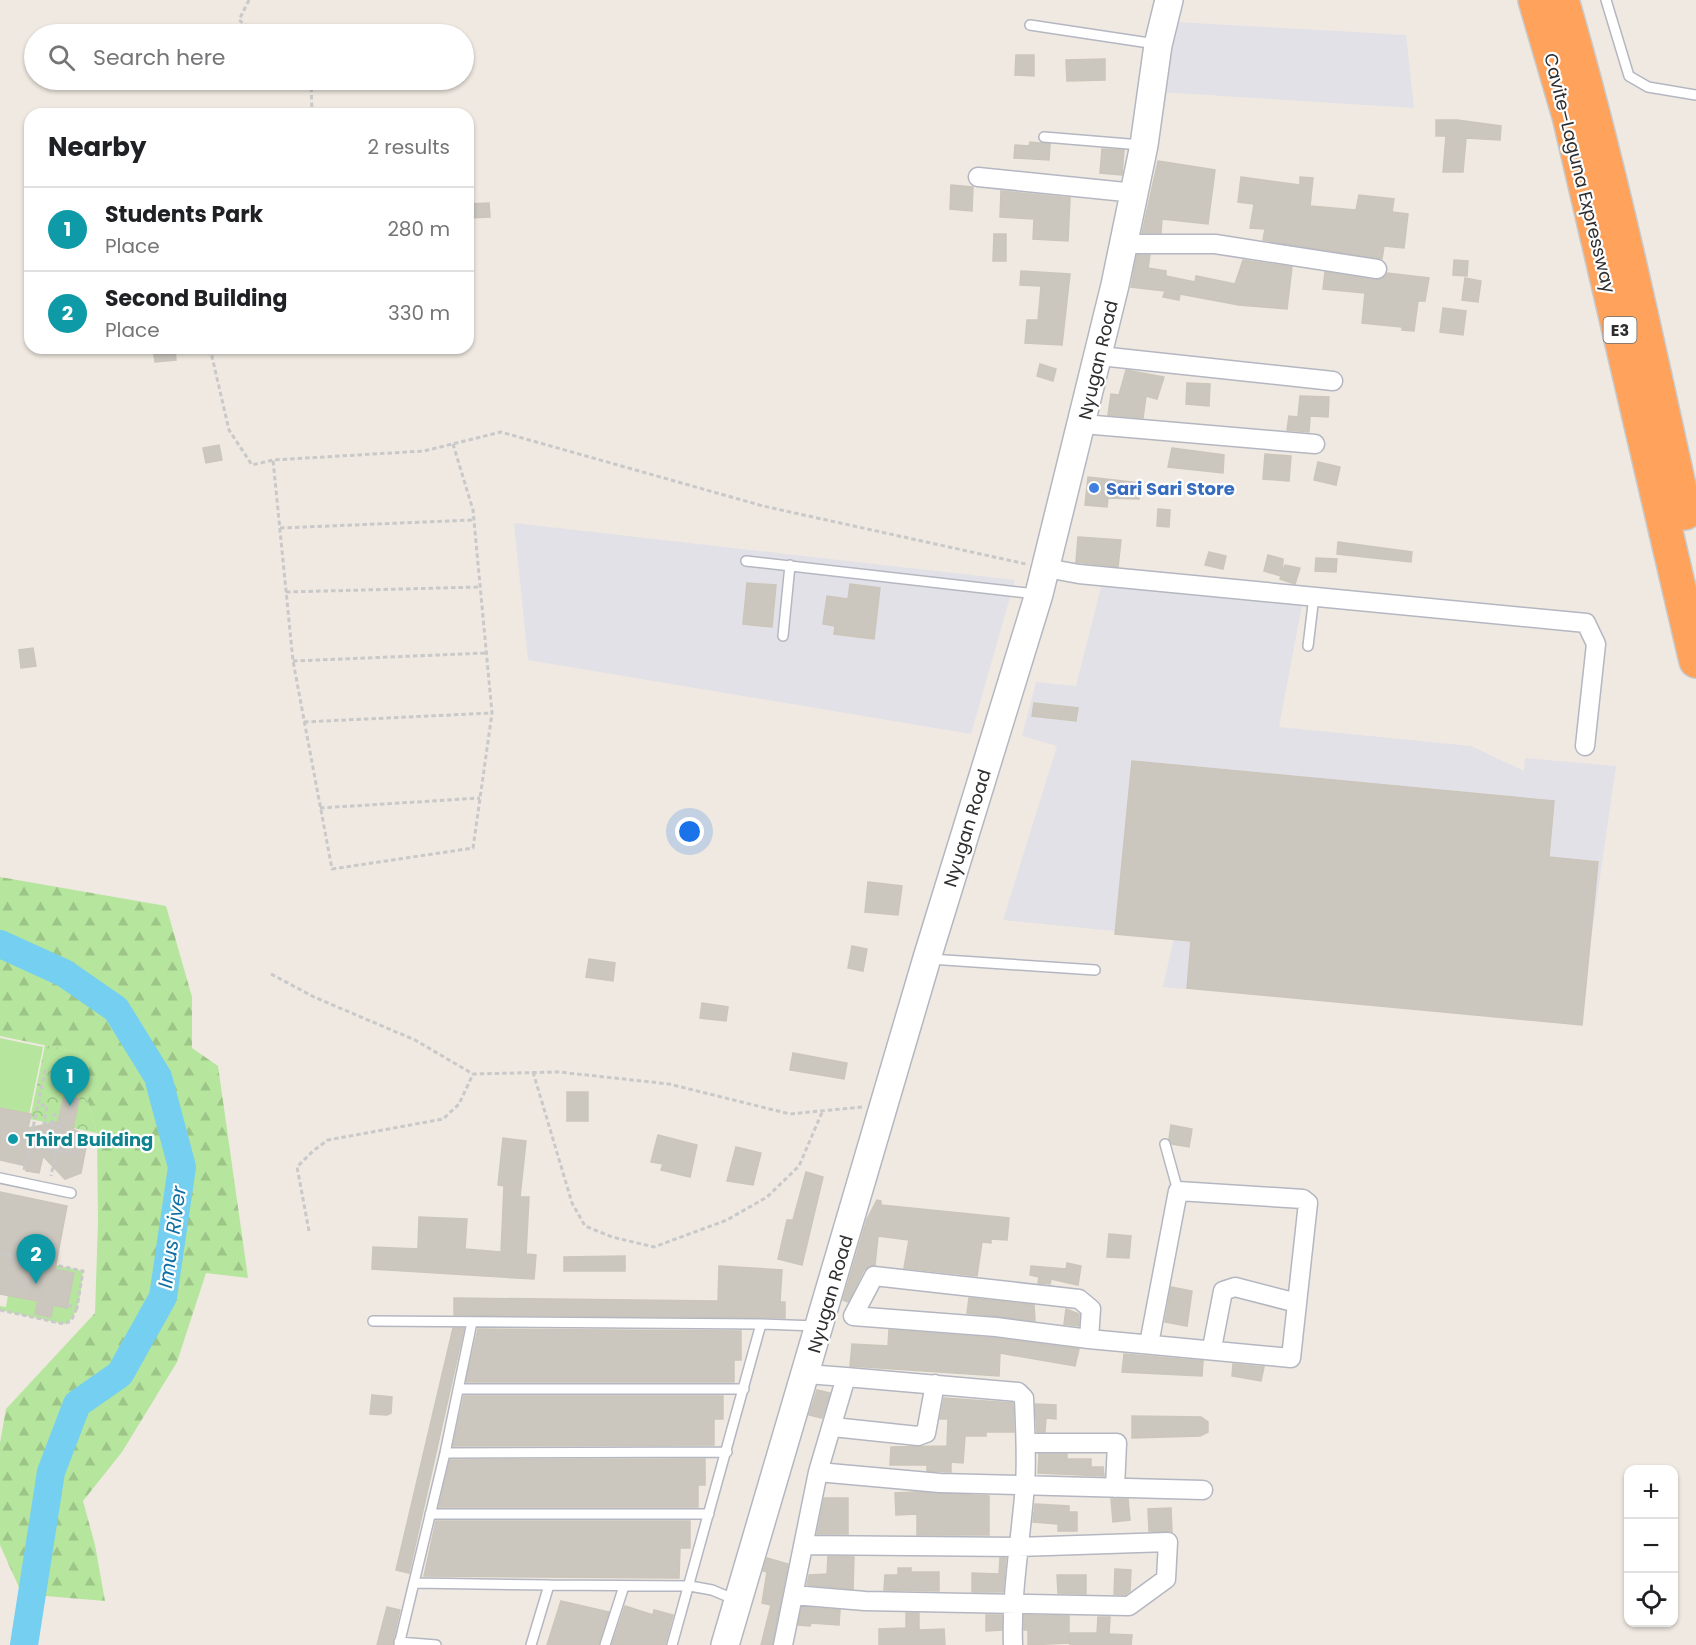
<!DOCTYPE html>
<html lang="en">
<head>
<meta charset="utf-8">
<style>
  :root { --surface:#fff; --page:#f2f2f2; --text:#202124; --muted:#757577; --line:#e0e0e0; --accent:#ea580c }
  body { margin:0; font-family:Poppins,sans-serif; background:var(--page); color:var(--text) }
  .controls { position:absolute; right:18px; bottom:18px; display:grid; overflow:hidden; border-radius:12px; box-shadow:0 2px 4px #0004 }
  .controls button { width:54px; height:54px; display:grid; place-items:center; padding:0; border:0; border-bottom:2px solid var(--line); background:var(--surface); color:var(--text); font:30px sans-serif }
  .you { position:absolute; left:690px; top:832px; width:21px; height:21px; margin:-15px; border:4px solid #fff; border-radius:50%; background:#1a73e8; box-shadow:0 0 0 9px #1a73e833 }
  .badge { display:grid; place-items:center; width:39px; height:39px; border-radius:50%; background:var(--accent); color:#fff; font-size:20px; font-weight:700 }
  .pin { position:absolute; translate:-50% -50px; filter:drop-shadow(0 2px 3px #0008) }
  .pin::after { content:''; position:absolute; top:32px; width:21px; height:18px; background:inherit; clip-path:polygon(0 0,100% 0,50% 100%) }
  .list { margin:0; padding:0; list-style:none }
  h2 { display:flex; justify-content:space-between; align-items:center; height:78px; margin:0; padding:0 24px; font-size:26px }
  h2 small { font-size:20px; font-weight:400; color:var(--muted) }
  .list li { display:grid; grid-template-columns:39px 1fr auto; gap:18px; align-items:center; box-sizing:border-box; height:84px; padding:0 24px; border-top:2px solid var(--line) }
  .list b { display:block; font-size:22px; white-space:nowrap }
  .list p { margin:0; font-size:20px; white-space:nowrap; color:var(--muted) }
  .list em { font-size:20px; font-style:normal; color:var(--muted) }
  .icon { flex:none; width:33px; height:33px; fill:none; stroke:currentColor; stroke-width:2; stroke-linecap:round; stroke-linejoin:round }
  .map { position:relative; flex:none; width:1696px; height:1645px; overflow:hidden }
  .search { position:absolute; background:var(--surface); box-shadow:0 2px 4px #0004; left:24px; top:24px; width:450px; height:66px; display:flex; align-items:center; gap:15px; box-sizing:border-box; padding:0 21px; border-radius:33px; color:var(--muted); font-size:22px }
  .panel { position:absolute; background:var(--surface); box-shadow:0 2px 4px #0004; left:24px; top:108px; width:450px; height:246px; border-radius:18px }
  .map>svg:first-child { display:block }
  .industrial { fill:#e3e1e8 }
  .grass { fill:#b6e59e }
  .forest { fill:url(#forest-firs) }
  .park { fill:url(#park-crowns) }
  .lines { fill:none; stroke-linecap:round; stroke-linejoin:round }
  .river { stroke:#75cff0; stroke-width:28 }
  .building { fill:#cbc7bf; stroke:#cbc5ba; stroke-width:1.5 }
  .lane-casing { stroke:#b4b7c1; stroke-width:12 }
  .street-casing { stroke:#b4b7c1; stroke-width:21 }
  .secondary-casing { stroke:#b4b7c1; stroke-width:30 }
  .highway-casing { stroke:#c9c9c9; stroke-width:36 }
  .path { stroke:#c9c9c9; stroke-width:3; stroke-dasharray:4.5 3; stroke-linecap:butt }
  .lane { stroke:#fff; stroke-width:9 }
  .street { stroke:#fff; stroke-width:18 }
  .secondary { stroke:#fff; stroke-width:27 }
  .highway { stroke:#ffa35c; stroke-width:33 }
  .shop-dot { fill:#3f7fe0; stroke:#fff; stroke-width:2 }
  .culture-dot { fill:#0f9aa8; stroke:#fff; stroke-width:2 }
  .labels { text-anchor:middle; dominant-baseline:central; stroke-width:4.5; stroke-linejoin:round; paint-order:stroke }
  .shield { fill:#fff; stroke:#6d6d6d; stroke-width:1.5 }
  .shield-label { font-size:16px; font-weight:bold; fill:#2e2e2e }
  .street-label { font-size:18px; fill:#2e2e2e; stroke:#fff }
  .shop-label { font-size:18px; font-weight:bold; fill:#366cbe; stroke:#fff; text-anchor:start }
  .culture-label { font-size:18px; font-weight:bold; fill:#0d838f; stroke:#fff; text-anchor:start }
  .water-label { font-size:20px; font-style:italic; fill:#0d6fa3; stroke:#fff }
</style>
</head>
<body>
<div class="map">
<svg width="1696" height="1645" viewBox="0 0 1696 1645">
  <defs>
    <pattern id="forest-firs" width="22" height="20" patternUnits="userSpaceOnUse" patternTransform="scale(1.5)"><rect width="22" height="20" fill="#b6e59e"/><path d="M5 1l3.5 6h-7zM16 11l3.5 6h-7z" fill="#9dc588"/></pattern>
    <pattern id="park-crowns" width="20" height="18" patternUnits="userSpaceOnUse" patternTransform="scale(1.5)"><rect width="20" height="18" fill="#b6e59e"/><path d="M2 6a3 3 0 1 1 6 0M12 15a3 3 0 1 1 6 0" fill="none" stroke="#9dc588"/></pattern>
  </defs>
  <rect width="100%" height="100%" fill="#efe9e1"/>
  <path class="industrial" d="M1175,22L1406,35L1414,108L1159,92Z
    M514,523L1015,580L971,734L528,660Z
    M1102,583L1303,600L1279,727L1471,746L1524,771L1525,758L1616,766L1579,1023L1163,987L1174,937L1003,920L1057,746L1022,736L1036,682L1076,686Z"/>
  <path class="grass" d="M0,1038L43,1047L29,1115L0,1109Z
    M0,1253L83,1271C81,1286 80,1319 64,1324L0,1310V1306L6,1307L8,1295L38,1301L35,1314L51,1317L53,1305L74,1273L0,1256Z"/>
  <path class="forest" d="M0,877L166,906L192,997V1048L218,1066L248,1278L206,1273L177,1362L122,1452L83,1501L95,1545L105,1601L22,1594L0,1545V1443L6,1409L95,1313L98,1222L97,1133L88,1102L77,1088L82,1053L0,1036Z"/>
  <path class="park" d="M45,1045L82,1053L77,1088L88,1102L97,1133L30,1119Z"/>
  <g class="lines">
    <path class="river" d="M0,944L64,973L116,1009L158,1077L182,1167L163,1297L120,1374L77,1404L51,1472L24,1645"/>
  </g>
  <path class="building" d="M1016,55H1034V76L1015,75Z
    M1105,59V80L1067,81L1066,60Z
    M1436,120H1457L1501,126L1500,140L1466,138L1463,172H1443L1446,136H1436Z
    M1030,142L1050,144L1049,160L1014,158L1015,145L1029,146Z
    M1102,149L1124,150L1122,175L1100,173Z
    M1158,161L1215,170L1208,224L1162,219L1161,233H1142Z
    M1241,177L1300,185V177L1313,178L1310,206L1356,210L1359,195L1394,199L1392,212L1408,214L1404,248L1384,246L1382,259L1263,240L1265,229L1250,228L1254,204L1238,202Z
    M951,185L973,187L972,211L950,209Z
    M1001,191L1070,198L1068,241L1033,239L1034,219L1000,217Z
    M489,203L490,217L468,218V204Z
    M994,234H1006V261H993Z
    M1137,255H1150L1148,268L1166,271V276L1195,282L1196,276L1235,284L1243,260L1292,267L1287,309L1239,305L1180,294L1179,300L1163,297L1165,291L1131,287Z
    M1454,260L1468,261L1467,276L1453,275Z
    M1021,271L1070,274L1062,345L1025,343L1027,320H1038L1041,286L1020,285Z
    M1325,272L1375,280L1382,279L1387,273L1429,278L1425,301H1418L1414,331L1402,330V327L1362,323L1365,293L1323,289Z
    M1465,278L1481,281L1478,302L1462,300Z
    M1443,308L1466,311L1463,335L1440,332Z
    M153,348H175L176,360L155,362Z
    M1040,364L1056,369L1053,381L1037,376Z
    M1126,370L1164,377L1157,399L1146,396L1143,418L1108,415L1111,394L1119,395Z
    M1187,383L1210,384L1209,406L1186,404Z
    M1300,396L1329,397L1328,417L1310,416L1309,432L1287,430L1289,416L1298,417Z
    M219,445L222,460L206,463L203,448Z
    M1172,448L1224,455L1223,473L1168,467Z
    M1265,454L1291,456L1289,481L1263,479Z
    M1318,462L1340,467L1336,485L1314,480Z
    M1088,477L1140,483L1139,499L1108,498L1107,507L1085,505Z
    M1158,509L1170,510L1169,527L1157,526Z
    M1078,537L1121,540L1118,567L1076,562Z
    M1338,542L1412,552L1411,562L1337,554Z
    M1209,552L1226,556L1223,569L1205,565Z
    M1268,555L1283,559L1282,573L1285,565L1300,568L1295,584L1280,579L1281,576L1264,571Z
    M1316,558L1337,559L1336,572L1315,571Z
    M747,583L776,585L772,627L743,624Z
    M850,584L880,588L874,639L834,634L835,626L823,624L827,596L848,599Z
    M33,648L36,666L21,668L19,650Z
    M1034,703L1078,708L1076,721L1032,716Z
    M1132,761L1554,801L1549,857L1598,862L1582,1025L1187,988L1191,941L1115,934Z
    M868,882L902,886L898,915L865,912Z
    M852,946L867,949L863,971L848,968Z
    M589,959L615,963L613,981L586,977Z
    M702,1003L728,1007L726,1021L700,1018Z
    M793,1053L847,1063L844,1079L790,1070Z
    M567,1092H588V1121H567Z
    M64,1096L79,1099L73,1129L88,1137L81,1173L65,1179L43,1156L39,1173L26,1171L27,1166L0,1160V1108L31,1114L28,1128L58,1122Z
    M1171,1125L1192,1129L1189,1147L1172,1144L1169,1139Z
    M658,1135L697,1145L690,1177L661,1170L663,1164L651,1162Z
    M503,1138L526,1141L520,1197H529L526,1254L536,1255L534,1279L372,1269L373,1247L418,1249L419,1217L467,1219L465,1249L501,1252L504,1186L498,1185Z
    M736,1147L761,1153L753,1185L727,1181Z
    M806,1172L823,1177L802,1265L778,1259L787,1220H793Z
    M0,1192L67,1206L55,1269L74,1273L67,1308L53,1305L51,1317L35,1314L38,1301L0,1294Z
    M877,1200L881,1201V1205L1009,1218L1007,1240L991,1239V1243L982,1242L977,1276L904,1268L909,1240L878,1236L875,1265L864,1270L848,1302L843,1300L867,1219Z
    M1109,1234L1131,1236L1129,1258L1107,1257Z
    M625,1256V1271H564V1257Z
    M1067,1263L1081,1266L1078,1285L1051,1279L1050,1284L1038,1283L1039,1277L1030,1275L1031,1266L1066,1269Z
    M719,1266L782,1270L780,1302H785V1318L454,1315V1298L718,1301Z
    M1171,1287L1192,1291L1187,1326L1165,1322Z
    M969,1298L1034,1305L1035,1321L967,1313Z
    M1066,1309L1079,1314V1326L1064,1324Z
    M453,1328H464L409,1573L396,1570Z
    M478,1329L741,1331V1360H734V1382H466Z
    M889,1330L995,1338L1079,1349L1075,1366L1000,1353L999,1376L850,1366L852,1344L888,1346Z
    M1124,1354L1203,1361L1202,1376L1122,1372Z
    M1233,1364L1264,1367L1261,1381L1232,1376Z
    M817,1390L830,1393L822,1418L809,1415Z
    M372,1395L392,1397L391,1413L387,1415L370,1414Z
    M464,1396H723V1419H714V1445L453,1446Z
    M944,1398L1013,1403L1014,1432H986V1436H965L963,1463L951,1462V1472L927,1471V1465H890L891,1447L947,1446L948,1419H940Z
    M1035,1404L1056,1405V1419L1046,1418L1045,1432H1037Z
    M1132,1416L1201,1417L1208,1422V1432L1200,1436L1132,1438Z
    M1039,1454H1067V1459H1091V1467H1103L1104,1476L1038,1473Z
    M705,1459V1485H698V1507H439L450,1460Z
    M915,1492L989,1496V1535H917V1514L896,1515L895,1493Z
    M824,1498H848V1534H817Z
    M1111,1499H1128L1130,1520L1113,1522Z
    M1035,1504L1069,1506V1512H1077V1531H1058V1524L1033,1522Z
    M1171,1508L1172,1532L1149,1531L1148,1509Z
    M436,1521H690V1548H680L679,1578L424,1576Z
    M828,1556L854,1557L853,1589L807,1585L809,1575L827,1574Z
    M767,1558L788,1564L772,1645H761L771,1605L762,1603L767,1572L763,1571Z
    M1000,1558H1006L1003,1592H972V1573L999,1574Z
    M898,1568H911V1572H939V1591L884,1590L885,1575H898Z
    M1115,1569L1131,1570L1130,1591L1125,1595L1114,1594Z
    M1057,1575H1086V1594L1058,1593Z
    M561,1601L609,1612L598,1645H547Z
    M625,1606L653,1615L654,1610L673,1615L665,1645H612Z
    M387,1607L400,1610L392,1645H377Z
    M802,1607L840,1610L839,1625L811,1623L810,1626L798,1625Z
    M906,1613H919V1630L944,1629L945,1645H879V1629L906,1628Z
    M986,1615H1002V1630L986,1631Z
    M1024,1615L1069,1616V1643L1028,1645V1630H1024Z
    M1098,1617H1110L1109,1634L1132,1635L1131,1645H1070V1633H1097Z"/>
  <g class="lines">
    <defs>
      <path id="lane" d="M1606,0L1629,76L1648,87L1696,95
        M1030,25L1156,44
        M1044,137L1141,145
        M746,561L1036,594
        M783,636L790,565
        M1308,646L1314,596
        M930,959L1095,970
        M1165,1144L1178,1191
        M0,1178L71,1193
        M373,1321L761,1324
        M459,1389H744
        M445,1453L727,1452
        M430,1514H709
        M415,1583L549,1585
        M399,1642L436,1645
        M399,1645L445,1453L472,1322
        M531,1645L549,1585L690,1586L712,1590L736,1600
        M605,1645L624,1586
        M672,1645L761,1324L816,1326"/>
      <path id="street" d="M978,177L1135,193
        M1124,244H1215L1377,269
        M1100,356L1333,381
        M1083,424L1315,444
        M1046,568L1079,574L1586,623L1596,644L1585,746
        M874,1276L1079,1299L1091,1309L1089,1339L996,1327L853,1316Z
        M1089,1339L1291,1358L1308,1203L1303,1199L1178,1191L1149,1344
        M1212,1348L1223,1291L1235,1287L1297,1303
        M806,1374L846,1377
        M833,1427L918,1436L926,1433L935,1384
        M1026,1443H1117L1115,1488
        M818,1472L846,1377L1018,1392L1024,1398C1025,1427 1027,1456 1025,1485C1021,1539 1011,1591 1013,1645
        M793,1595L865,1601L1129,1606L1166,1579L1168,1542L1018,1547L803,1545
        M783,1645L818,1472L940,1483L1203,1490"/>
      <path id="secondary" d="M725,1645L927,958L1039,594L1115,285L1144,145L1158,45L1169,0"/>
      <path id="highway" d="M1535,0L1569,116L1696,661
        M1562,0C1611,169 1647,341 1685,513"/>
    </defs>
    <use href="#lane" class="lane-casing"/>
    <use href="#street" class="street-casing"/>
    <use href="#secondary" class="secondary-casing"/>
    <use href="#highway" class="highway-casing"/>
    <path class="path" d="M249,0L239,20L258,34
      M311,80L312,114
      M210,348L229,430L252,465L273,460
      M453,444L473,510L492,713L473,848L332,869L293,661L273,460L424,451L501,432L763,506L1026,564
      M280,528L473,520
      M286,592L479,587
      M293,661L486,653
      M304,722L491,713
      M320,808L480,798
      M271,974L314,997L415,1040L473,1074L559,1072L669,1084L790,1114L862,1107
      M45,1070L38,1104L47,1106L44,1123L61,1127L51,1176
      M533,1072L572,1203L585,1226L612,1237L654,1247L727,1220L767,1197L799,1166L823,1110
      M51,1124L54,1115L60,1113
      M29,1145L71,1153
      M24,1170L38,1104
      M309,1231L297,1167L313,1151L328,1140L443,1119L459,1104L473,1074
      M0,1253L83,1271L77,1308L67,1305
      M0,1310L64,1324L71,1321L77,1308"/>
    <use href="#lane" class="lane"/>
    <use href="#street" class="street"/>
    <use href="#secondary" class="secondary"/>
    <use href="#highway" class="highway"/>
  </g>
  <circle class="shop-dot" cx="1094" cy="488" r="6"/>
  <circle class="culture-dot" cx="13" cy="1139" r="6"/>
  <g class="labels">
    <rect class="shield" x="1603.5" y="317" width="33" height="26" rx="4.5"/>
    <g class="shield-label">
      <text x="1620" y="330">E3</text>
    </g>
    <g class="street-label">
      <text transform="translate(1580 173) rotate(76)">Cavite–Laguna Expressway</text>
      <text transform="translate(1098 360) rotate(-77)">Nyugan Road</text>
      <text transform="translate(967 828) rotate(-73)">Nyugan Road</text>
      <text transform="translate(830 1294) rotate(-74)">Nyugan Road</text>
    </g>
    <g class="shop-label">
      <text x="1106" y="488">Sari Sari Store</text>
    </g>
    <g class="culture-label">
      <text x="25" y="1139">Third Building</text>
    </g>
    <g class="water-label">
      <text transform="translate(172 1237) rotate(-82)">Imus River</text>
    </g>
  </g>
</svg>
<div class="controls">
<button>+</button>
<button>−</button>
<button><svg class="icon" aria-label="locate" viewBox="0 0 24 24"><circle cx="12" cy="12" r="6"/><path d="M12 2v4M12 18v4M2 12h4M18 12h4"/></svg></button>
</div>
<div class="you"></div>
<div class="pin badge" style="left:70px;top:1106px;background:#0f9aa8">1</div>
<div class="pin badge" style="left:36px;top:1284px;background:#0f9aa8">2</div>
<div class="search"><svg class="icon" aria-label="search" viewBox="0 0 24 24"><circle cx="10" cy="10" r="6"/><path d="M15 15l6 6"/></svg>Search here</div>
<section class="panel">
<h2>Nearby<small>2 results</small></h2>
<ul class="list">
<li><span class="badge" style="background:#0f9aa8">1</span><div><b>Students Park</b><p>Place</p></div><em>280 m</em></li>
<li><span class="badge" style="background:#0f9aa8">2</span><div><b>Second Building</b><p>Place</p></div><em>330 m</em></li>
</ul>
</section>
</div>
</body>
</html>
